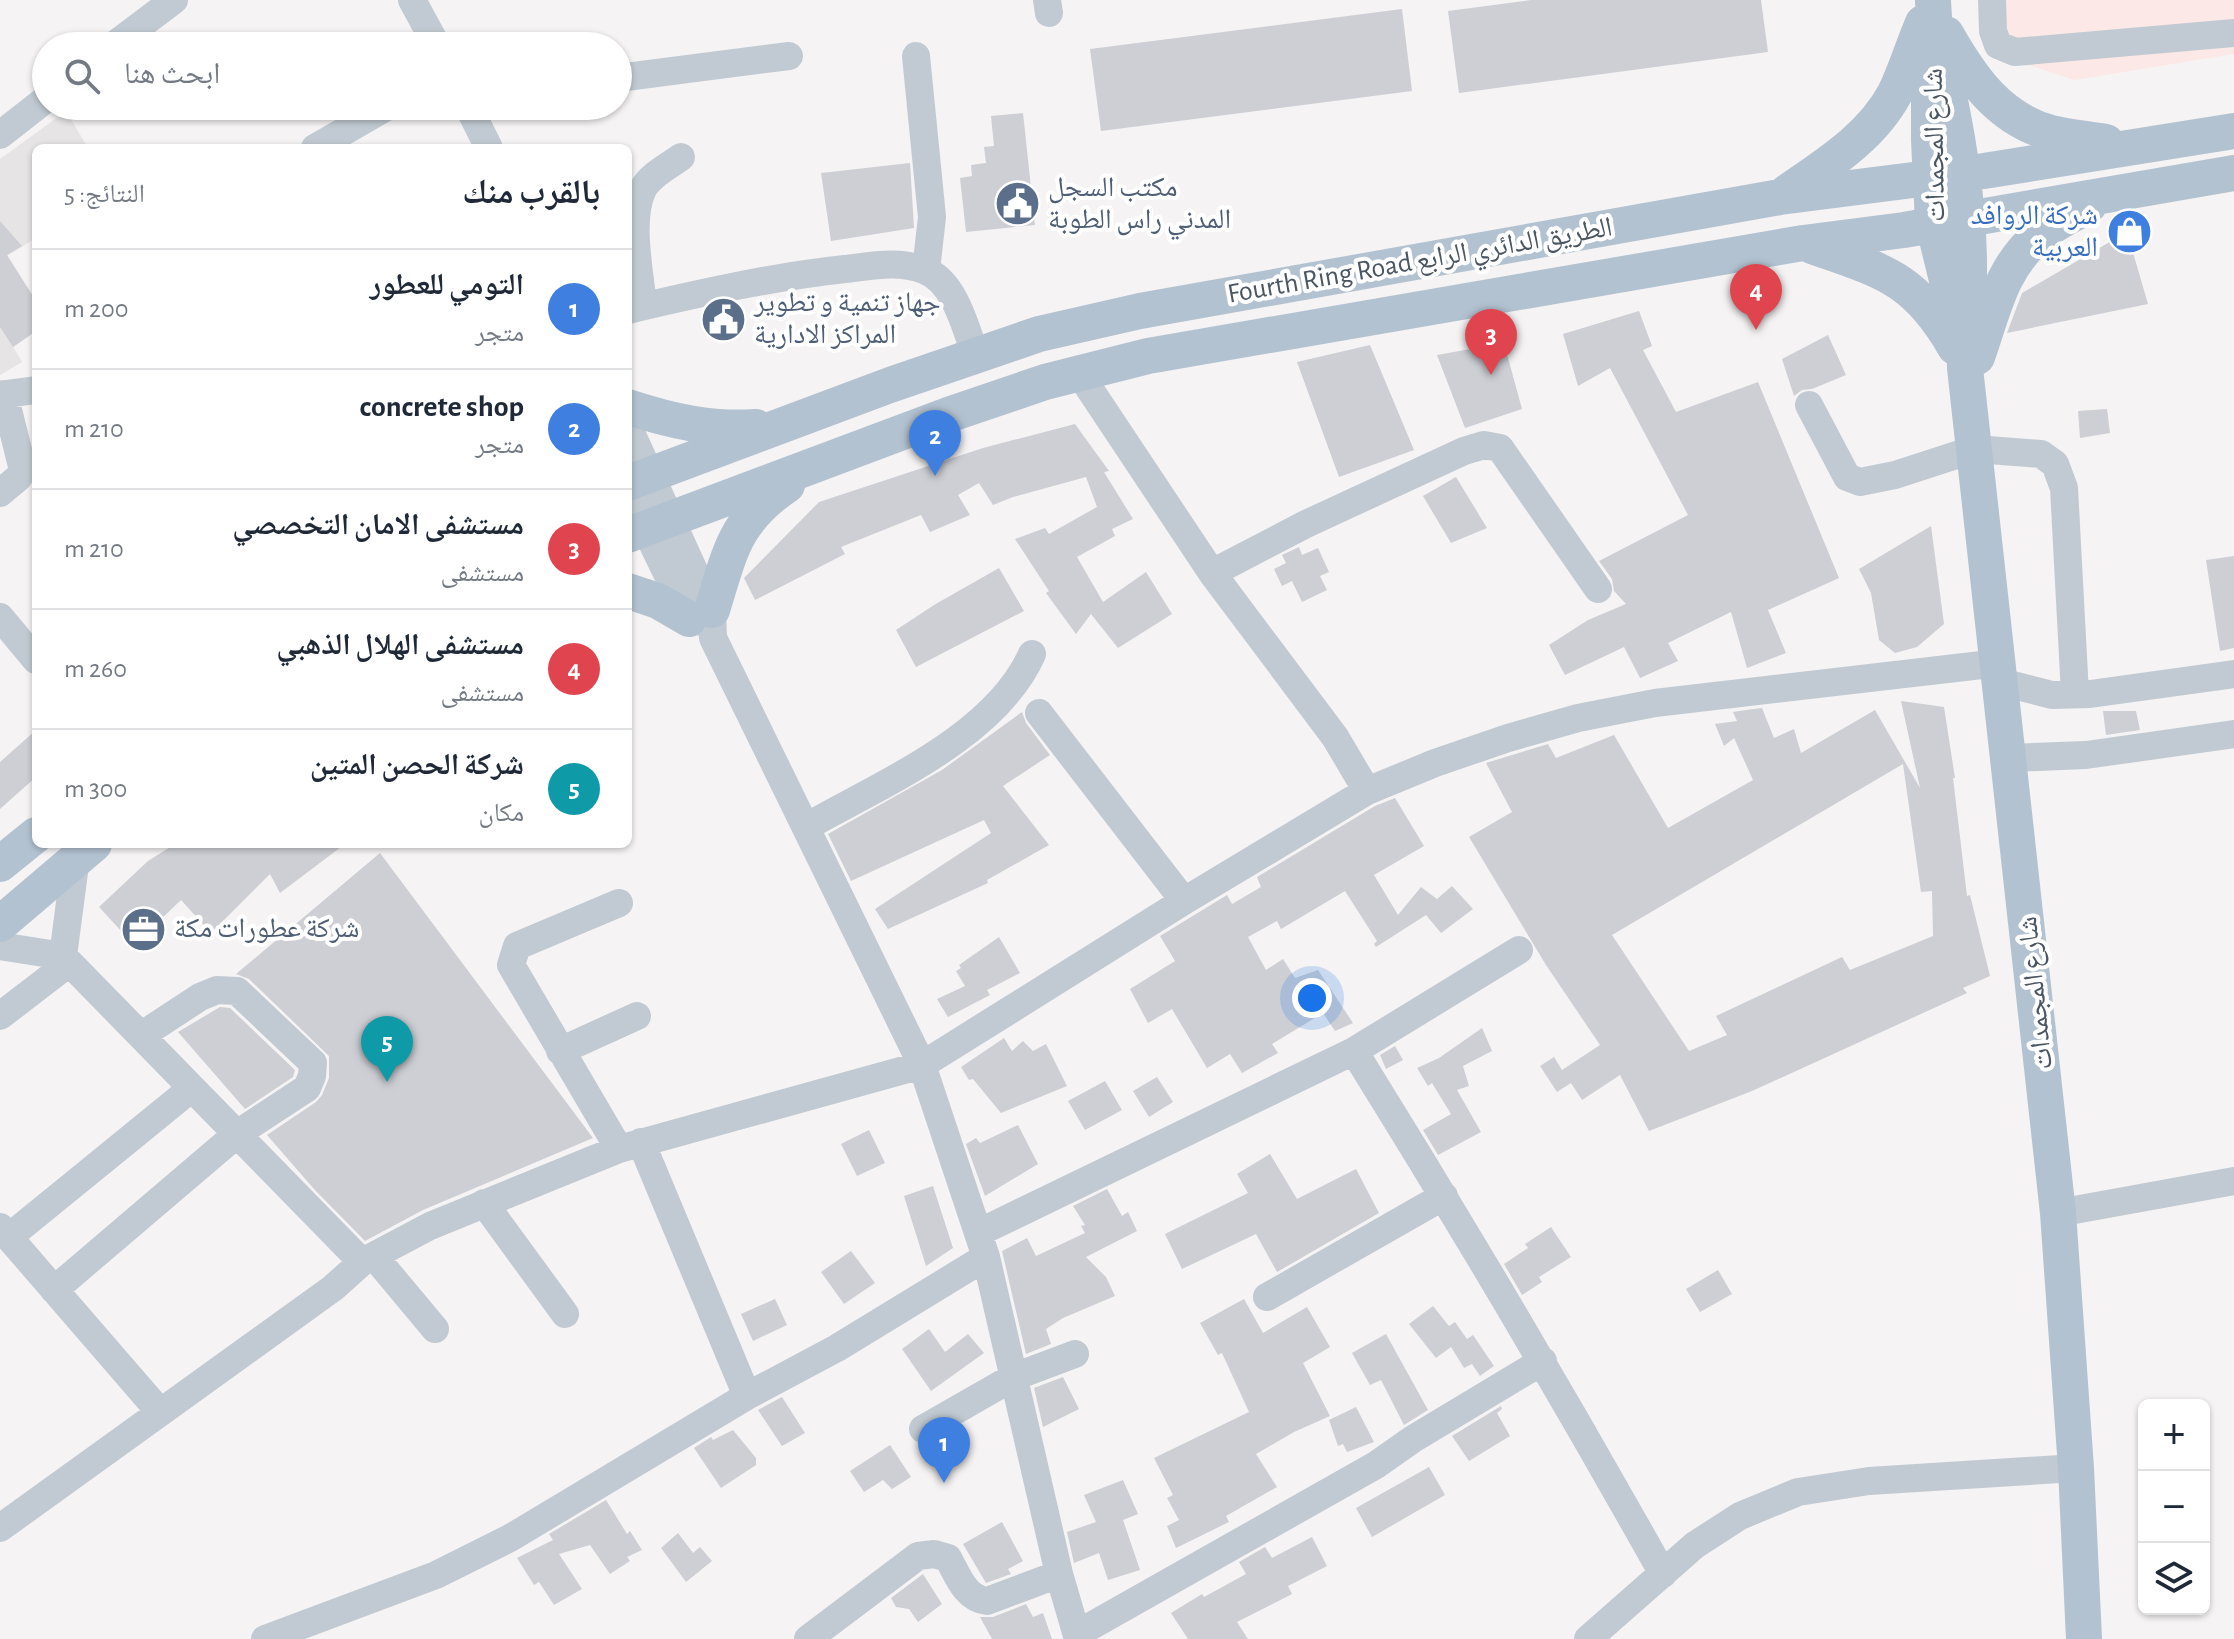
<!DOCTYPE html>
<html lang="ar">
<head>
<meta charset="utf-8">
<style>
  :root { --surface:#fff; --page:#f2f2f3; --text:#1f2937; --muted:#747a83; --line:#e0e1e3; --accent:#1a73e8 }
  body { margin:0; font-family:"Alegreya Sans","Noto Naskh Arabic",sans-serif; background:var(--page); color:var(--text); direction:rtl }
  .controls { position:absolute; right:24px; bottom:24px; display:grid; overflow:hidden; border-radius:12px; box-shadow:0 2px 6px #0004 }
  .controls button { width:72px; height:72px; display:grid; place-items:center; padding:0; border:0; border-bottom:2px solid var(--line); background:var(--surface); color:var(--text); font:40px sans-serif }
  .you { position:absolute; left:1312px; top:998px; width:28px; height:28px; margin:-20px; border:6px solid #fff; border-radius:50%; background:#1a73e8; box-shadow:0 0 0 12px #1a73e833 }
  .badge { display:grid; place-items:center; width:52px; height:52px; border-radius:50%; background:var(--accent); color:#fff; font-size:26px; font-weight:700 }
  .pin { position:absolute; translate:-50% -66px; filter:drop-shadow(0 2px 4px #0008) }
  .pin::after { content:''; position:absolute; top:42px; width:28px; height:24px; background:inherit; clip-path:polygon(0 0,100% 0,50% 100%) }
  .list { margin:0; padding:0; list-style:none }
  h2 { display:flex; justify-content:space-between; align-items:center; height:104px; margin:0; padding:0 32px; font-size:34px }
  h2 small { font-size:26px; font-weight:400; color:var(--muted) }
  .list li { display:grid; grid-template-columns:52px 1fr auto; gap:24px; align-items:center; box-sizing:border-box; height:120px; padding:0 32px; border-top:2px solid var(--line) }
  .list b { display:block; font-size:30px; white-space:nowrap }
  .list p { margin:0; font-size:26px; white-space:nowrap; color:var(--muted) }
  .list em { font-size:26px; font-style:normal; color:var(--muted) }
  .icon { flex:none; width:44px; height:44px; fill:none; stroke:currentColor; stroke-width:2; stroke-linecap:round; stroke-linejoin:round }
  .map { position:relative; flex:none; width:2234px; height:1639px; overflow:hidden; direction:ltr }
  .search { position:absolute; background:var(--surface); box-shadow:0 2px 6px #0004; left:32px; top:32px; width:600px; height:88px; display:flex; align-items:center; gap:20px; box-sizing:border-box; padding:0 28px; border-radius:44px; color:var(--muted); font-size:30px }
  .panel { position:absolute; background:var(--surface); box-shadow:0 2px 6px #0004; left:32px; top:144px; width:600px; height:704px; border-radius:12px; direction:rtl }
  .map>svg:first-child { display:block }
  .education { fill:#e6e4e5 }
  .medical { fill:#fce8e6 }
  .building { fill:#cdcfd5; fill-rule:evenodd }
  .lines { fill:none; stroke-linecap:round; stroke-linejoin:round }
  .minor { stroke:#c1cad2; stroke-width:28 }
  .major { stroke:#b3c2d1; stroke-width:36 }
  .labels { text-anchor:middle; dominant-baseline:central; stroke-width:8; stroke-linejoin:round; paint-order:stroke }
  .street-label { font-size:28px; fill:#4a5661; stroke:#fff }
  .service-label { font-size:28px; fill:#4e5e75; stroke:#fff; text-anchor:start }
  .shop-label { font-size:28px; fill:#366cbe; stroke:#fff; text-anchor:end }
</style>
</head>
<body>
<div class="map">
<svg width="2234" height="1639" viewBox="0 0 2234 1639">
  <rect width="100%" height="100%" fill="#f5f3f3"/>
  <path class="education" d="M66,111L88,148H36V238L7,256L36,301V331L13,347L22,362L0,375V159Z"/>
  <path class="medical" d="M2006,0H2234V54L2074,80L2005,57Z"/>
  <path class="building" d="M1531,0H1761L1768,52L1459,93L1448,11Z
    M1402,9L1412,91L1101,131L1090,49Z
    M1023,113L1035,225L966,232L960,178L972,176L971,165L986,163L984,147L994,146L991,116Z
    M910,163L914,228L831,241L821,173Z
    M0,221L22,246L7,255L36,301V331L13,347L0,327Z
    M2127,232L2148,304L2007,333L2022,293Z
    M1639,311L1652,346L1643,350L1676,412L1758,382L1839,578L1768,610L1786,653L1747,668L1731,612L1668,643L1678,661L1640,678L1624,647L1565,675L1549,645L1588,620L1626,604L1614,591L1612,579L1599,561L1688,515L1610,368L1578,386L1563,334Z
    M1828,335L1846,375L1812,389L1802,390L1794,396L1782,359Z
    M1504,343L1522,409L1465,428L1437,355Z
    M1370,345L1414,450L1339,477L1297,362Z
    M2107,409L2110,433L2080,438L2078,411Z
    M1075,424L1109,471L1104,472L1133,519L1112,529L1115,536L1077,557L1103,602L1146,572L1172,614L1118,648L1091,614L1076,634L1046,593L1049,591L1015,539L1045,528L1049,534L1097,507L1086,477L1013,497L993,505L979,483L958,495L970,515L930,532L921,515L841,547L845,554L755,600L744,578L819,502L983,448Z
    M1456,477L1487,528L1451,543L1423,496Z
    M1931,526L1944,624L1917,647L1895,653L1879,640L1871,593L1859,569Z
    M1299,547L1302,555L1318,548L1329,572L1320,576L1327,590L1302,602L1292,581L1282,586L1274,569L1286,563L1282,555Z
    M2234,556V648L2220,651L2206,560Z
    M999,568L1024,611L916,667L896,630L934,605Z
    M1901,701L1944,707L1955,778H1953L1967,896L1970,895L1990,976L1963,988L1967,993L1752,1091L1649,1131L1620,1075L1582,1100L1571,1083L1557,1092L1540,1066L1554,1057L1562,1070L1600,1045L1546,965L1469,837L1512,812L1486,763L1548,744L1556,758L1614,735L1668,828L1753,780L1734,738L1724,746L1715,724L1737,721L1733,712L1746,710L1762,708L1774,738L1794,729L1801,753L1875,710L1920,788ZM1903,764L1921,892L1932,891L1933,936L1850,970L1842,957L1716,1016L1727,1035L1689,1051L1612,935Z
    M2103,711H2136L2140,730L2106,735Z
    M1022,712L1026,723L1050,755L1003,786L1049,845L987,880L988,883L888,929L875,909L991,833L984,820L851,881L828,834L942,770Z
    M36,730V777L0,809V762Z
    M1395,798L1424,846L1374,875L1398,915L1421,887L1437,899L1452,886L1473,909L1441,933L1426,915L1376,947L1374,944L1377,941L1345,891L1281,929L1277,921L1248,937L1266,970L1283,959L1295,978L1318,970L1353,1023L1335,1031L1323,1013L1272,1044L1278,1053L1242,1073L1230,1054L1207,1068L1172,1009L1148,1023L1130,989L1175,961L1160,936L1227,895L1232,904L1261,887L1257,877L1375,806Z
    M175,844H345L280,893L270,874L211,933L181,900L134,945L99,907L148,861Z
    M380,853L593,1138L423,1210L365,1241L314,1189L267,1135L316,1102L322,1095L329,1078V1056L249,979L236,974Z
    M999,937L1020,973L987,990L990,995L948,1017L937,999L965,986L956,971L961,968L959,965Z
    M220,1007L230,1008L295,1070L293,1077L245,1109L178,1032Z
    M1482,1028L1492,1051L1463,1066L1469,1086L1457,1090L1481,1132L1438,1155L1423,1130L1451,1114L1432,1083L1428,1086L1417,1068L1439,1058Z
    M1004,1038L1012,1051L1023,1041L1033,1051L1046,1044L1067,1086L1001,1113L973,1079L969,1080L961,1067Z
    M1395,1046L1403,1060L1386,1069L1380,1055Z
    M1157,1077L1173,1102L1149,1117L1133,1091Z
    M1105,1081L1122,1110L1085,1130L1068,1101Z
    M1018,1125L1038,1164L985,1196L966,1144L976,1138L980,1143Z
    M869,1130L885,1163L857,1176L841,1144Z
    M1270,1154L1297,1199L1356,1169L1379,1213L1277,1272L1256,1234L1182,1269L1165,1234L1248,1193L1237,1174Z
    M933,1186L953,1248L926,1266L904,1196Z
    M1107,1189L1122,1216L1128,1212L1137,1231L1086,1257L1106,1277L1115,1296L1063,1318L1046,1329L1051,1344L1026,1354L1002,1251L1027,1238L1036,1256L1085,1233L1081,1226L1085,1225L1073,1206Z
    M1551,1227L1571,1257L1539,1277L1542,1282L1522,1295L1504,1264L1528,1248L1525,1244Z
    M851,1251L875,1283L844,1304L821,1272Z
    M1718,1270L1732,1294L1700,1312L1686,1289Z
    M775,1299L787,1325L753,1341L741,1314Z
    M1244,1299L1263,1333L1307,1307L1330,1347L1303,1363L1330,1416L1294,1432L1256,1454L1277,1487L1226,1516L1229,1522L1176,1548L1167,1526L1179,1520L1167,1498L1173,1495L1154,1458L1249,1412L1222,1353L1218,1355L1200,1323Z
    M1433,1306L1449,1326L1455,1322L1467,1339L1473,1335L1494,1366L1480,1376L1472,1364L1464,1368L1451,1347L1436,1358L1409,1324Z
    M929,1329L945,1352L968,1334L984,1353L931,1391L902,1349Z
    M1386,1334L1428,1410L1404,1425L1381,1380L1370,1385L1352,1353Z
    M1063,1377L1079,1409L1043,1427L1034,1388Z
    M782,1397L805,1433L782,1446L758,1410Z
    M1501,1406L1502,1409L1497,1413L1510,1436L1469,1461L1452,1436Z
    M1356,1407L1374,1442L1347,1452L1343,1444L1338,1446L1329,1420Z
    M733,1430L756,1458V1465L721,1488L694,1448L711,1437L713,1440Z
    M890,1445L911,1477L892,1489L883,1480L864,1492L850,1471Z
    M1429,1467L1445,1495L1372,1537L1356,1508Z
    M1123,1480L1138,1514L1123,1520L1140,1570L1108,1580L1099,1553L1074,1563L1067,1532L1096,1522L1084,1495Z
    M606,1500L627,1534L630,1531L642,1550L627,1557L630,1561L610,1574L590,1545L559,1554L582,1589L554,1605L539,1582L534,1585L517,1558L553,1540L549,1534Z
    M1002,1522L1023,1561L1008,1569L1011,1574L986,1583L963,1544Z
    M678,1533L693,1553L700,1547L712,1561L686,1582L661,1548Z
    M1312,1537L1327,1566L1288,1586L1292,1594L1237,1622L1248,1639H1188L1171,1613L1202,1594L1204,1597L1246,1574L1239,1562L1265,1547L1272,1558Z
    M923,1574L942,1604L918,1622L909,1609L896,1607L891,1598Z
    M1026,1604L1033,1617L1043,1613L1052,1639H992L980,1617H993Z"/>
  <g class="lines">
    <path class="minor" d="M412,0L437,46
      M1047,0L1049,13
      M1992,0L1993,31L1998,45L2015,52L2234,33
      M113,46L174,0
      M916,56L932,217L926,270
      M618,78L789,56
      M468,106L489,148
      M0,135L46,99
      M315,148L388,106
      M643,306C640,273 628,219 643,189C650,175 669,166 681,157
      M628,310C700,293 771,277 845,269C871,266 899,260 924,270C955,281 966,329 976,357
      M1079,373L1212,573L1335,737L1367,791
      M0,395L36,390
      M1809,405L1847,477L1860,482L1895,475L1975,449L2041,454L2055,464L2064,488L2075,694
      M628,426L712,610L713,638L922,1065L986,1257L1059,1574L1078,1639
      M0,493L18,478L23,470L4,394
      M628,493L689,619L694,622
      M1212,573L1306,524L1464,451L1484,445L1500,448L1598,589
      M0,617L36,660
      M2001,682L2052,695L2090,694L2234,674
      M1039,713L1184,901
      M2010,758L2086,755L2234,734
      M806,827C881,784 995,737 1032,654
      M0,946L63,956L362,1262
      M63,956L76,857
      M0,1016L69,963
      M560,1051L637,1016
      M1354,1051L1519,950
      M641,1142L747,1396
      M619,1149L511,965L517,946L619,903
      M484,1203L565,1314
      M2058,1213L2234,1181
      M0,1227L160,1412
      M978,1233L1354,1051C1461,1223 1564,1397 1663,1574
      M9,1237L192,1088
      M374,1256L435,1329
      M54,1290L237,1134L307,1088L312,1076L313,1063L237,991L217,990L200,997L142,1035
      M1267,1297L1444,1196
      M923,1429L1014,1377L1075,1354
      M0,1528L333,1288L362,1262L430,1226L619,1149L922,1065L1184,901L1367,791L1435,763L1508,738L1578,718L1655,703L1999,663
      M1077,1634L1376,1465L1413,1439L1543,1361
      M265,1639L436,1575L510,1538L747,1396L837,1348L986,1257
      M808,1639L918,1556L934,1554L948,1558C958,1576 965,1598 987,1601L1059,1574
      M1588,1639L1695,1545L1740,1516L1798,1492L1869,1481L2076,1468"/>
    <path class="major" d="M1933,1L1935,33L1929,90V140L1933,223L1955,313
      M1935,33C1954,113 1970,194 1969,276C1969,307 1964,337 1965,368L2058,1213L2076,1468L2084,1639
      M1946,34C1971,78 1999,119 2051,133C2068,137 2088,139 2106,142
      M1786,193C1826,165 1871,138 1895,93C1906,70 1913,46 1923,23
      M1812,246C1882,271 1915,277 1955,347
      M1977,357C1993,312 2001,266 2040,235C2054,223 2073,215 2089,205
      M628,407C671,421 710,430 756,427
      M628,483L890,385L1039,334L1140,311L1780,197L1984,171L2234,131
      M628,535L948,415L1045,382L1148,356L1803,243L1904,230L2234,173
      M628,591L658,601L689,619
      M712,610C730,552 734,521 787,485
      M0,864L36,835
      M0,924L94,844"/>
  </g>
  <defs>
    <symbol id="civic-disc" viewBox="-11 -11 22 22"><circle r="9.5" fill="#5c6f8a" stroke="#fff"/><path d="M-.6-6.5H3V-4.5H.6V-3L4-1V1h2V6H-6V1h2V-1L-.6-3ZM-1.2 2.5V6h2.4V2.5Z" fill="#fff"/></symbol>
    <symbol id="shop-disc" viewBox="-11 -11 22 22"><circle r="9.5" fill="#3f7fe0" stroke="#fff"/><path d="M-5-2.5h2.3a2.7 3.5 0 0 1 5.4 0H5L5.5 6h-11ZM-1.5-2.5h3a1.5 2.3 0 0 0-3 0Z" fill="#fff"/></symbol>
    <symbol id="office-disc" viewBox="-11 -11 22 22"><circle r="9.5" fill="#5c6f8a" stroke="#fff"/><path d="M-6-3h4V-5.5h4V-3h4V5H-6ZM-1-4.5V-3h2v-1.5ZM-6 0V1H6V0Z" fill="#fff"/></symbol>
  </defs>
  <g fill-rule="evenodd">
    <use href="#civic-disc" x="992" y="178" width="51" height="51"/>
    <use href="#shop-disc" x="2104" y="206" width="51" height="51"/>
    <use href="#civic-disc" x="698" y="294" width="51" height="51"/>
    <use href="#office-disc" x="118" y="904" width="51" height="51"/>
  </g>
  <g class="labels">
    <g class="street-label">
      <text transform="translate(1935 145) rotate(-91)">شارع المجمدات</text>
      <text transform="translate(1420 261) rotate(-10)">Fourth Ring Road الطريق الدائري الرابع</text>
      <text transform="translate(2036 993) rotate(-96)">شارع المجمدات</text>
    </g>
    <g class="service-label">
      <text x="1048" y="188">مكتب السجل<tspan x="1048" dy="32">المدني راس الطوبة</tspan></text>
      <text x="754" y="303">جهاز تنمية و تطوير<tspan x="754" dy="32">المراكز الادارية</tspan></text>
      <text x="174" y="929">شركة عطورات مكة</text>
    </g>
    <g class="shop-label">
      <text x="2098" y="216">شركة الروافد<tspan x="2098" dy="32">العربية</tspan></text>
    </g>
  </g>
</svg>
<div class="controls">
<button>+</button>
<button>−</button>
<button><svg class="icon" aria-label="layers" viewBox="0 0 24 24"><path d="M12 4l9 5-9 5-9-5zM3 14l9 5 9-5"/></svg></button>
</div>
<div class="you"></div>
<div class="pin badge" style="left:944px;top:1483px;background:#3f7fe0">1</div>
<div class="pin badge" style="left:935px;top:476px;background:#3f7fe0">2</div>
<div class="pin badge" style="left:1491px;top:375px;background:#e0444e">3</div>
<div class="pin badge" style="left:1756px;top:330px;background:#e0444e">4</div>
<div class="pin badge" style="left:387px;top:1082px;background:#0f9aa8">5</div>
<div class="search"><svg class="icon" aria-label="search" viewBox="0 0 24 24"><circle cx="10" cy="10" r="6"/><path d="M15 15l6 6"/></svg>ابحث هنا</div>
<section class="panel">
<h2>بالقرب منك<small>النتائج: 5</small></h2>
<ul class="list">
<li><span class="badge" style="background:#3f7fe0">1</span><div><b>التومي للعطور</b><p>متجر</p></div><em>200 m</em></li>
<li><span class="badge" style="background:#3f7fe0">2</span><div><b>concrete shop</b><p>متجر</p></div><em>210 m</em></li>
<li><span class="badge" style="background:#e0444e">3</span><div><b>مستشفى الامان التخصصي</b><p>مستشفى</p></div><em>210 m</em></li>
<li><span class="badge" style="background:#e0444e">4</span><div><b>مستشفى الهلال الذهبي</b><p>مستشفى</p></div><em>260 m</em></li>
<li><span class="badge" style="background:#0f9aa8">5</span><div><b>شركة الحصن المتين</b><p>مكان</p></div><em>300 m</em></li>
</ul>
</section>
</div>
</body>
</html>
